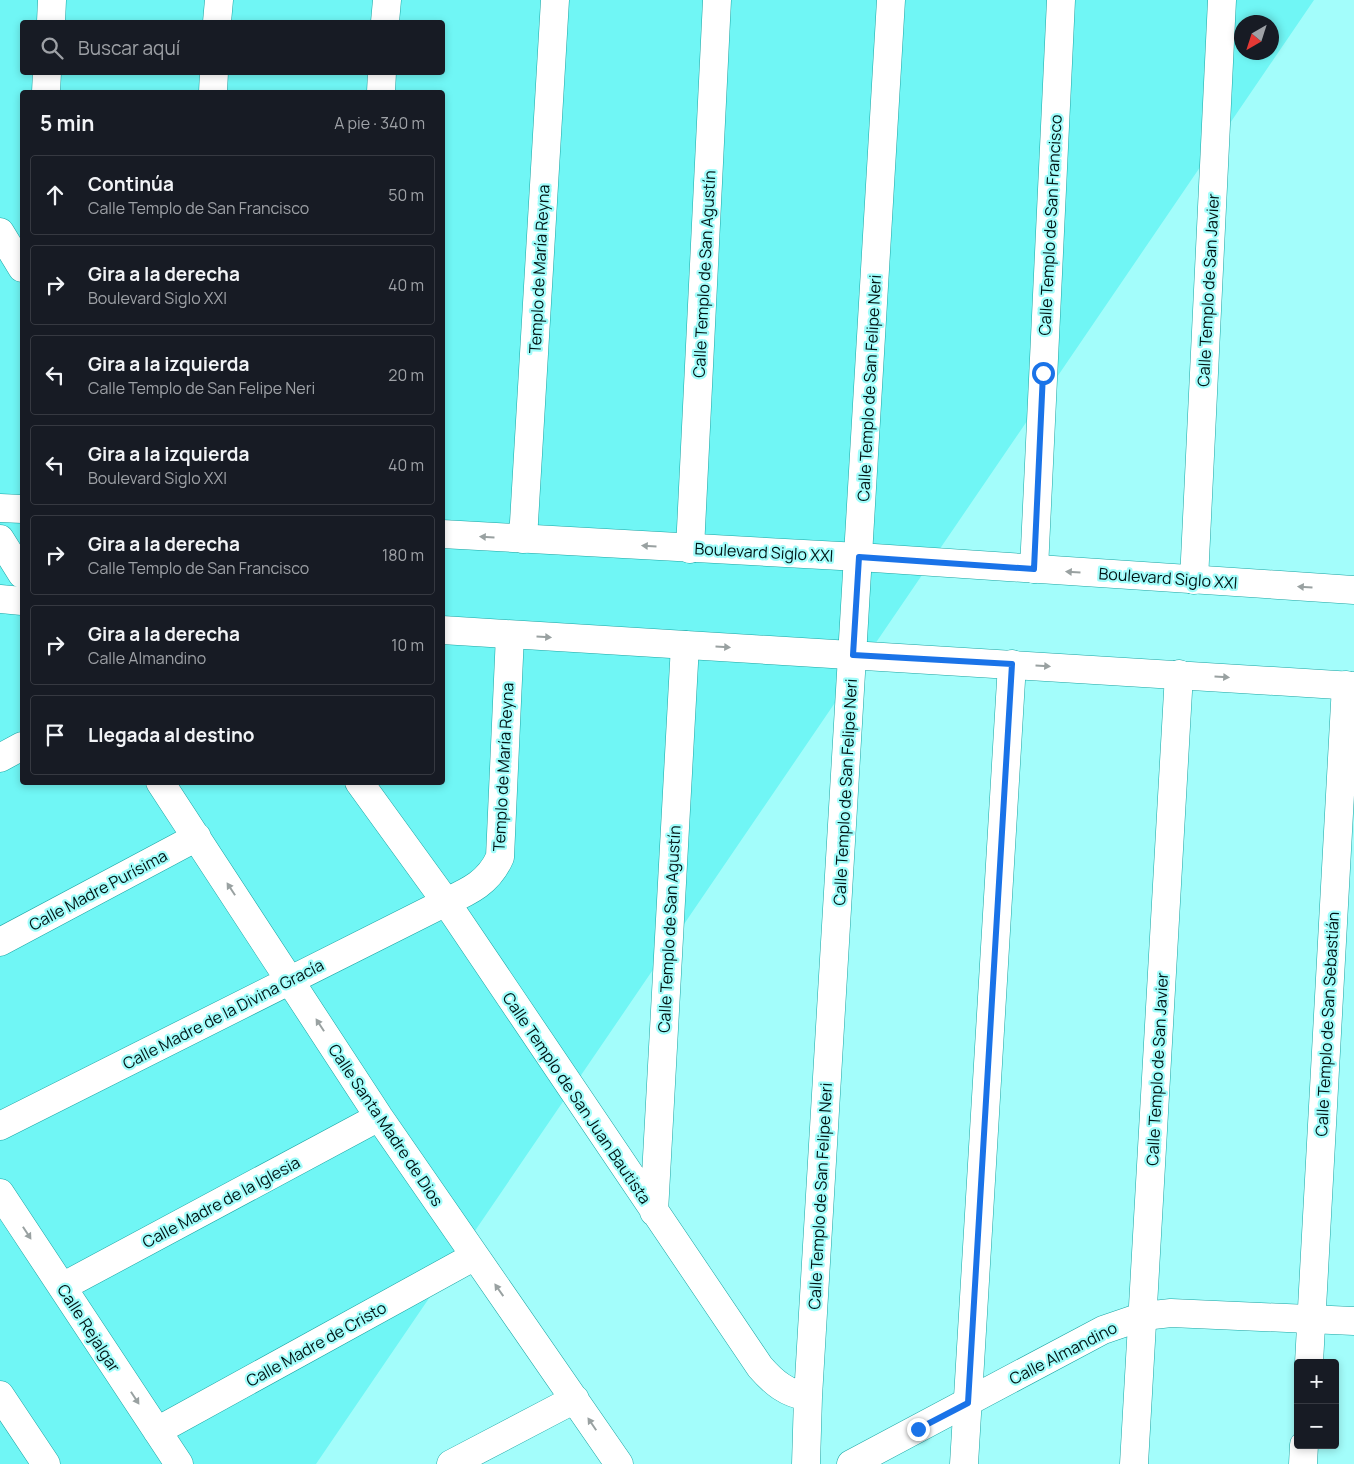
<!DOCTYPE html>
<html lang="es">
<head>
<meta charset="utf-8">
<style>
  :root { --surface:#171b24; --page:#242831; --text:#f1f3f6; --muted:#9ea1a6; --line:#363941 }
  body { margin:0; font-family:Manrope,sans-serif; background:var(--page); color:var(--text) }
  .controls { position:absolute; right:15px; bottom:15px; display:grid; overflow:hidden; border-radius:5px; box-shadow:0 2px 8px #0003 }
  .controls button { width:45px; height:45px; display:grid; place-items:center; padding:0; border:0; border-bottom:1px solid var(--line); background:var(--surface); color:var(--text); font:25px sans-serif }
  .compass { position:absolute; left:1234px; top:15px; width:45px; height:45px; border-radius:50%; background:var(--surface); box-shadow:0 2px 8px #0003; rotate:219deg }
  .stop { position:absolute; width:15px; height:15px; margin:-11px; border:4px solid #1a73e8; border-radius:50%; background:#fff }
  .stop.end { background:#1a73e8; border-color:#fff; box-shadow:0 1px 5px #0008 }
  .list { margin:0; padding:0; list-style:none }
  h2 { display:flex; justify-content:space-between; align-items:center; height:65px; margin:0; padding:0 20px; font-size:21px }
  h2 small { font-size:16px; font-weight:400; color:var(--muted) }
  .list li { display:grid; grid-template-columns:32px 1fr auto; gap:15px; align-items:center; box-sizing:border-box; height:80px; margin:0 10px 10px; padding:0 10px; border:1px solid var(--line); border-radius:5px }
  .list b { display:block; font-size:19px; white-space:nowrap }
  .list p { margin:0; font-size:16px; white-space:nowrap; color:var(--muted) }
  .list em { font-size:16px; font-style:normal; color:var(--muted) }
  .icon { flex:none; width:28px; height:28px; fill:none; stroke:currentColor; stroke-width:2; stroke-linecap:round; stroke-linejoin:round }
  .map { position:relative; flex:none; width:1354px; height:1464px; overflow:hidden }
  .search { position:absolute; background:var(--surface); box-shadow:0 2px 8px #0003; left:20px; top:20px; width:425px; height:55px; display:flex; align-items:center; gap:12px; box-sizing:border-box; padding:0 18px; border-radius:5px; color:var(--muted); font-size:19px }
  .panel { position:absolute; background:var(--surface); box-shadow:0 2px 8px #0003; left:20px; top:90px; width:425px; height:695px; border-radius:5px }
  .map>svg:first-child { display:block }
  .built { fill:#70f6f5; fill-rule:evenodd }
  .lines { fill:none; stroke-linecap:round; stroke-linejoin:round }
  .street-casing { stroke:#1aa5a4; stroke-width:29 }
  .secondary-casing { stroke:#1aa5a4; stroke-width:29 }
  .street { stroke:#fff; stroke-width:28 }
  .secondary { stroke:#fff; stroke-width:28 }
  .oneway { fill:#99a1a1 }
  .route { stroke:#1a73e8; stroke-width:6 }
  .labels { text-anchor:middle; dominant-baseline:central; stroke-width:4.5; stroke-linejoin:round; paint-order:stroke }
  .street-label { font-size:16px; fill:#001515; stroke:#a3fdfb }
</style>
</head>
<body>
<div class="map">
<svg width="1354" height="1464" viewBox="0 0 1354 1464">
  <rect width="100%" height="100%" fill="#a3fdfb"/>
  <path class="built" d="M0,0H1314L316,1464H0ZM22,22H442V72H22ZM1242,22H1272V52H1242ZM22,92H442V782H22Z"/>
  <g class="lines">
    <defs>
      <path id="street" d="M51,22L52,0
        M217,22L219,0
        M385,22L387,0
        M46,92L47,72
        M213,92L214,72
        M381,92L382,72
        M0,232L22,268
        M0,539L22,574
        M523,539L555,0
        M690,549L717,0
        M1034,569L1061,0
        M1194,580L1222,0
        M0,758L22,746
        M160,782L379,1117L619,1464
        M359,782L446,902L760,1367C774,1383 786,1393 808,1397
        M0,942L197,837
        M0,1126L446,902C470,891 489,882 500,857L510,635
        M0,1193L179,1464
        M654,1212L685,645
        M62,1287L379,1117
        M1309,1363L1346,685
        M0,1395L46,1464
        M157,1431L475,1256
        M451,1464L575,1399
        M806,1464L808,1397L891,0
        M964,1464L1012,664
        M1134,1464L1179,674
        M1303,1464L1304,1445"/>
      <path id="secondary" d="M0,508L22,509
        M442,534L859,557L1354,590
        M0,599L22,601
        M442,630L1354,686
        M851,1464L1103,1330L1144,1316L1171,1313L1354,1321"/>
    </defs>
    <use href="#street" class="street-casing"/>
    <use href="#secondary" class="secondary-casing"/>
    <use href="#street" class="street"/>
    <use href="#secondary" class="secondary"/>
  </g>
  <defs><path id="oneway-solid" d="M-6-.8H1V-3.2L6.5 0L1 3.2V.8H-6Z" transform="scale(1.25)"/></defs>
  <g class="oneway">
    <use href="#oneway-solid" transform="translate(487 537) rotate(-177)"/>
    <use href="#oneway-solid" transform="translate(649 546) rotate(-177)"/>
    <use href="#oneway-solid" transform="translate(1073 572) rotate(-176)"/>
    <use href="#oneway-solid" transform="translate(1305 587) rotate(-176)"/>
    <use href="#oneway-solid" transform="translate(544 637) rotate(3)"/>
    <use href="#oneway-solid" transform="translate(723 647) rotate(3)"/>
    <use href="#oneway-solid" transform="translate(1043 666) rotate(4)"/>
    <use href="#oneway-solid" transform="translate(1222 677) rotate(4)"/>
    <use href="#oneway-solid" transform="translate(231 889) rotate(-123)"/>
    <use href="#oneway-solid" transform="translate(320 1025) rotate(-123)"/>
    <use href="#oneway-solid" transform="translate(27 1233) rotate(57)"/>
    <use href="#oneway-solid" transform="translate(499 1290) rotate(-125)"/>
    <use href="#oneway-solid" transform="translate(135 1398) rotate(57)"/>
    <use href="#oneway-solid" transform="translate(592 1424) rotate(-124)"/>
  </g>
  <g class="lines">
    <path class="route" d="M918,1429L968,1403L1012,664L853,655L859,557L1034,569L1043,373"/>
  </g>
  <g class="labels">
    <g class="street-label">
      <text transform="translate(1050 225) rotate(-87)">Calle Templo de San Francisco</text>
      <text transform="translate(539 269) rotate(-87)">Templo de María Reyna</text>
      <text transform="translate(704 274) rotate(-87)">Calle Templo de San Agustín</text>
      <text transform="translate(1208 290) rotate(-87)">Calle Templo de San Javier</text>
      <text transform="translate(869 388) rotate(-87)">Calle Templo de San Felipe Neri</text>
      <text transform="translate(764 552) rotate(3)">Boulevard Siglo XXI</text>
      <text transform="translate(1168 578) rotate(4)">Boulevard Siglo XXI</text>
      <text transform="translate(503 767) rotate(-87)">Templo de María Reyna</text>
      <text transform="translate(845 792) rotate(-87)">Calle Templo de San Felipe Neri</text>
      <text transform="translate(98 890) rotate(-28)">Calle Madre Purísima</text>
      <text transform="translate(669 929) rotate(-87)">Calle Templo de San Agustín</text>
      <text transform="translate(223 1014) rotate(-27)">Calle Madre de la Divina Gracía</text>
      <text transform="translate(1327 1024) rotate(-87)">Calle Templo de San Sebastián</text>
      <text transform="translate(1157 1069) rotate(-87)">Calle Templo de San Javier</text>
      <text transform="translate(577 1098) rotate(56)">Calle Templo de San Juan Bautista</text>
      <text transform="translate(386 1125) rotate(56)">Calle Santa Madre de Dios</text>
      <text transform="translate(820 1196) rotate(-87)">Calle Templo de San Felipe Neri</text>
      <text transform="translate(221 1202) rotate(-28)">Calle Madre de la Iglesia</text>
      <text transform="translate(89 1328) rotate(57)">Calle Rejalgar</text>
      <text transform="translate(316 1344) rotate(-29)">Calle Madre de Cristo</text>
      <text transform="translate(1063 1353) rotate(-27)">Calle Almandino</text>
    </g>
  </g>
</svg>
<div class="controls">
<button>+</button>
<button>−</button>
</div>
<svg class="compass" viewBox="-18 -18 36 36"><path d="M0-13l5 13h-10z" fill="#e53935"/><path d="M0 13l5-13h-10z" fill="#9ea1a6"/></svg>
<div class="stop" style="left:1043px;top:373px"></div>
<div class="stop end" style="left:918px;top:1429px"></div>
<div class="search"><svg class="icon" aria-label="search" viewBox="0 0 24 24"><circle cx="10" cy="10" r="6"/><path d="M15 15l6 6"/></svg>Buscar aquí</div>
<section class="panel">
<h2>5 min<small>A pie · 340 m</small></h2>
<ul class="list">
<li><svg class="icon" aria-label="ahead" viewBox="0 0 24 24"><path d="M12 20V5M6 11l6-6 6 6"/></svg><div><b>Continúa</b><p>Calle Templo de San Francisco</p></div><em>50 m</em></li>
<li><svg class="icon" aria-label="right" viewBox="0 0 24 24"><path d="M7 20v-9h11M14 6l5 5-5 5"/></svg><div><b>Gira a la derecha</b><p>Boulevard Siglo XXI</p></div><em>40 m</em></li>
<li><svg class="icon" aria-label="left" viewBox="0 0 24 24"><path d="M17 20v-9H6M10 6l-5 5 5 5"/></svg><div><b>Gira a la izquierda</b><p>Calle Templo de San Felipe Neri</p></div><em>20 m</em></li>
<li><svg class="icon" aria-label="left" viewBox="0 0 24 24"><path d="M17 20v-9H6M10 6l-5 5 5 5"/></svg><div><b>Gira a la izquierda</b><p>Boulevard Siglo XXI</p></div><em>40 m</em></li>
<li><svg class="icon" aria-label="right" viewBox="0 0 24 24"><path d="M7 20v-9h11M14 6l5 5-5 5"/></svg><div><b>Gira a la derecha</b><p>Calle Templo de San Francisco</p></div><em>180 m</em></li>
<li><svg class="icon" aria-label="right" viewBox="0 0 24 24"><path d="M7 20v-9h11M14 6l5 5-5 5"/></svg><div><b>Gira a la derecha</b><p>Calle Almandino</p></div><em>10 m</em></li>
<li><svg class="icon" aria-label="arrive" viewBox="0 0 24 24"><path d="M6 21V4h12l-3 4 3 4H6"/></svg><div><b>Llegada al destino</b></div></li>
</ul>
</section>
</div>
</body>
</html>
